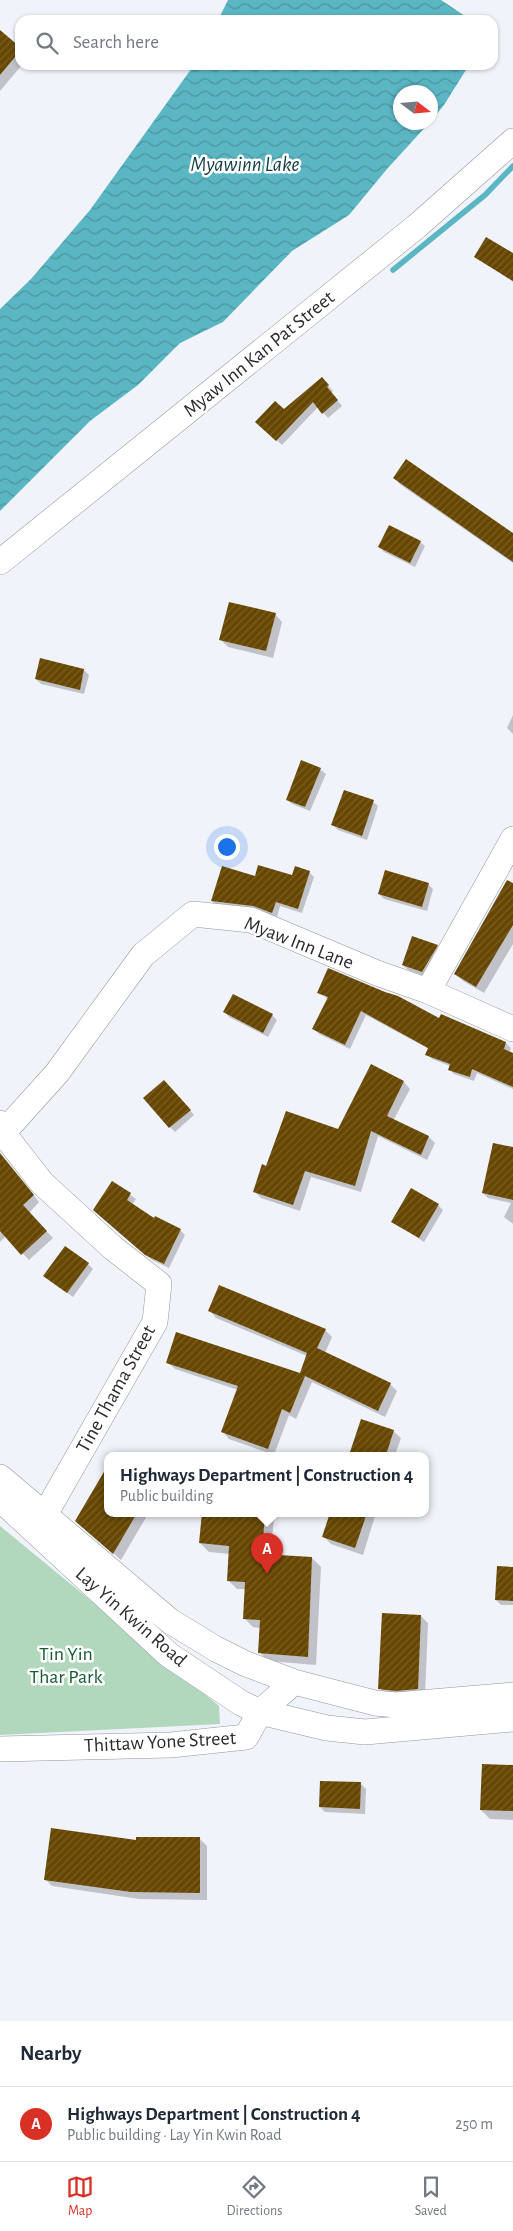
<!DOCTYPE html>
<html lang="en">
<head>
<meta charset="utf-8">
<style>
  :root { --surface:#fff; --page:#f6f6f7; --text:#1f2937; --muted:#747a83; --line:#e0e1e3; --accent:#d93025 }
  body { margin:0; font-family:"Alegreya Sans",sans-serif; background:var(--page); color:var(--text) }
  .compass { position:absolute; left:393px; top:85px; width:45px; height:45px; border-radius:50%; background:var(--surface); box-shadow:0 1px 4px #0004; rotate:106deg }
  .you { position:absolute; left:226px; top:846px; width:18px; height:18px; margin:-12px; border:4px solid #fff; border-radius:50%; background:#1a73e8; box-shadow:0 0 0 8px #1a73e833 }
  .badge { display:grid; place-items:center; width:32px; height:32px; border-radius:50%; background:var(--accent); color:#fff; font-size:16px; font-weight:700 }
  .pin { position:absolute; translate:-50% -41px; filter:drop-shadow(0 1px 2px #0008) }
  .pin::after { content:''; position:absolute; top:26px; width:18px; height:15px; background:inherit; clip-path:polygon(0 0,100% 0,50% 100%) }
  .popup { position:absolute; left:104px; top:1452px; width:325px; height:65px; box-sizing:border-box; display:grid; place-content:center; border-radius:10px; background:var(--surface); filter:drop-shadow(0 1px 4px #0005); font-size:16px; white-space:nowrap; color:var(--muted) }
  .popup b { font-size:19px; color:var(--text) }
  .popup::after { content:''; position:absolute; left:50%; top:100%; margin-left:-10px; border:10px solid transparent; border-top-color:var(--surface) }
  .list { margin:0; padding:0; list-style:none }
  h2 { display:flex; justify-content:space-between; align-items:center; height:65px; margin:0; padding:0 20px; font-size:21px }
  h2 small { font-size:16px; font-weight:400; color:var(--muted) }
  .list li { display:grid; grid-template-columns:32px 1fr auto; gap:15px; align-items:center; box-sizing:border-box; height:75px; padding:0 20px; border-top:1px solid var(--line) }
  .list b { display:block; font-size:19px; white-space:nowrap }
  .list p { margin:0; font-size:16px; white-space:nowrap; color:var(--muted) }
  .list em { font-size:16px; font-style:normal; color:var(--muted) }
  .icon { flex:none; width:28px; height:28px; fill:none; stroke:currentColor; stroke-width:2; stroke-linecap:round; stroke-linejoin:round }
  .map { position:relative; flex:none; width:513px; height:2021px; overflow:hidden }
  .search { position:absolute; background:var(--surface); box-shadow:0 1px 4px #0004; left:15px; right:15px; top:15px; height:55px; display:flex; align-items:center; gap:12px; box-sizing:border-box; padding:0 18px; border-radius:15px; color:var(--muted); font-size:19px }
  .sheet { height:140px; background:var(--surface) }
  nav { display:flex; justify-content:space-around; align-items:center; box-sizing:border-box; height:70px; border-top:1px solid var(--line); background:var(--surface); font-size:14px; color:var(--muted) }
  nav a { display:grid; justify-items:center; gap:2px }
  nav .on { color:var(--accent) }
  .map>svg:first-child { display:block }
  .park { fill:#b1d8bc }
  .water { fill:url(#water-waves) }
  .shadow { fill:#0003 }
  .lines { fill:none; stroke-linecap:round; stroke-linejoin:round }
  .stream { stroke:#5bb6c3; stroke-width:5.5 }
  .building { fill:url(#building-hatch) }
  .minor-casing { stroke:#93969d; stroke-width:26 }
  .minor { stroke:#fff; stroke-width:25 }
  .labels { text-anchor:middle; dominant-baseline:central; stroke-width:5; stroke-linejoin:round; paint-order:stroke }
  .street-label { font-size:20px; fill:#2b2c2f; stroke:#fff }
  .park-label { font-size:20px; fill:#185d35; stroke:#fff }
  .water-label { font-size:21px; font-style:italic; fill:#154045; stroke:#fff }
</style>
</head>
<body>
<div class="map">
<svg width="513" height="2021" viewBox="0 0 513 2021">
  <defs>
    <pattern id="water-waves" width="16" height="10" patternUnits="userSpaceOnUse" patternTransform="scale(1.25)"><rect width="16" height="10" fill="#5bb6c3"/><path d="M0 5q4-4 8 0t8 0" fill="none" stroke="#4b949f"/></pattern>
    <pattern id="building-hatch" width="6" height="6" patternUnits="userSpaceOnUse" patternTransform="scale(1.25)"><rect width="6" height="6" fill="#674700"/><path d="M-1 1l2-2M0 6l6-6M5 7l2-2" fill="none" stroke="#795f27"/></pattern>
  </defs>
  <rect width="100%" height="100%" fill="#f1f3fb"/>
  <path class="park" d="M0,1526L219,1706L220,1724L0,1735Z"/>
  <path class="water" d="M228,0H441L471,20H218Z
    M194,65H469L444,105L431,121L430,92H400V122L429,123L387,169L349,215L292,251L223,322L180,343L138,385L90,421L0,511V309L31,279L90,210Z"/>
  <path class="shadow" d="M0,32L20,48V65H22L0,91Z
    M513,255V282L476,257Z
    M322,379L333,391L331,393L342,406L328,418L318,407L282,445L257,422L284,411Z
    M394,478L513,536V563L401,485Z
    M420,542L425,546L415,567L384,552L379,547Z
    M275,614L282,622L273,658L228,647L220,639Z
    M41,660L84,670L89,675L84,694L41,684L36,679Z
    M513,715V734L507,728Z
    M302,762L321,770L326,774L310,811L292,804L287,799Z
    M373,802L378,806L367,840L338,830L333,825Z
    M309,872L314,877L302,913L280,906L277,917L259,910L217,906L212,901L256,878L293,877Z
    M428,884L433,889L427,911L384,899L379,894Z
    M513,885V944L484,993L463,981L456,974Z
    M437,946L442,950L427,977L408,970L403,965Z
    M319,992L440,1020L506,1043L511,1048L509,1053L513,1055V1089L477,1073L474,1081L454,1074L449,1069L450,1066L432,1059L427,1054L429,1049L366,1015L350,1049L319,1034L314,1029L328,999Z
    M225,1012L272,1015L277,1020L268,1037L229,1017Z
    M371,1066L404,1082L410,1089L393,1121L429,1137L435,1143L427,1160L378,1136L361,1192L311,1177L300,1211L261,1198L255,1192L267,1167L338,1131Z
    M169,1086L194,1115L175,1132L170,1127Z
    M513,1149V1224L504,1217L511,1203L488,1198L483,1193Z
    M1,1156L39,1202L29,1213L53,1238L29,1260L6,1236L0,1242Z
    M113,1182L136,1199L132,1205L155,1220L180,1230L185,1235L169,1268L152,1260L100,1215Z
    M438,1205L443,1210L424,1242L393,1222Z
    M88,1264L93,1269L73,1297L50,1281Z
    M210,1311L325,1330L332,1337L325,1353L390,1384L397,1391L385,1417L312,1382L296,1419L289,1415L274,1455L229,1439L223,1432L238,1390L175,1369L168,1362L300,1374L307,1356L216,1318Z
    M362,1421L393,1431L401,1438L395,1455H351Z
    M99,1482L108,1488V1513L148,1514L121,1560L76,1521Z
    M204,1513H267L274,1519L270,1556L312,1558L321,1567L316,1665L268,1661L260,1653L261,1628L253,1627L244,1618L246,1589H237L228,1580L230,1554L209,1552L200,1543Z
    M332,1513H376L363,1555L331,1544L324,1537Z
    M513,1568V1605H501L496,1600Z
    M421,1616L428,1623L425,1696H387L380,1688Z
    M513,1766V1820L490,1819L481,1810Z
    M361,1784L366,1789L365,1814L325,1812L320,1807Z
    M199,1838L207,1846V1900L139,1899L52,1886L45,1879L137,1842Z"/>
  <g class="lines">
    <path class="stream" d="M393,270L485,195L513,166"/>
  </g>
  <path class="building" d="M0,30L20,47V51L0,75Z
    M486,237L513,253V281L474,257Z
    M322,377L329,385L327,387L338,400L322,414L313,402L276,441L255,422L275,401L284,409Z
    M406,459L513,533V562L393,478Z
    M389,525L421,541L410,563L378,547Z
    M229,602L276,613L266,651L219,640Z
    M40,658L84,669L80,690L35,679Z
    M301,760L321,768L305,807L286,800Z
    M344,790L374,800L362,836L331,825Z
    M258,865L292,875L295,866L310,871L298,909L276,902L272,913L253,906L211,901L222,866L255,876Z
    M385,870L429,883L422,907L378,894Z
    M507,880L513,883V925L476,987L454,974Z
    M412,936L438,945L422,972L402,965Z
    M328,968L385,992L398,996L439,1018L441,1014L506,1042L504,1049L513,1053V1087L472,1069L470,1077L448,1070L450,1064L425,1055L428,1048L361,1011L345,1045L312,1029L328,997L317,993Z
    M233,994L273,1014L263,1033L223,1012Z
    M371,1064L404,1081L387,1116L429,1136L421,1155L371,1131L355,1186L305,1171L293,1205L253,1192L262,1164L266,1166L286,1111L338,1129Z
    M164,1080L191,1110L169,1128L143,1098Z
    M493,1143L513,1147V1200L482,1193Z
    M0,1153L34,1195L23,1205L47,1231L21,1255L0,1231Z
    M112,1181L131,1193L127,1200L154,1218L155,1216L181,1229L164,1264L145,1255L93,1210Z
    M411,1188L439,1204L419,1238L391,1222Z
    M65,1246L89,1263L67,1293L43,1276Z
    M219,1285L326,1329L317,1348L391,1383L378,1411L305,1376L290,1413L282,1409L268,1449L221,1432L238,1386L166,1363L176,1332L300,1373L307,1353L208,1311Z
    M361,1419L394,1430L386,1455H349Z
    M108,1465V1513H137L113,1554L75,1521Z
    M202,1513H265L262,1554L312,1557L308,1657L258,1653L260,1620L243,1619L245,1582L227,1581L229,1546L199,1543Z
    M330,1513H367L355,1548L322,1537Z
    M497,1566L513,1567V1601L495,1600Z
    M382,1613L421,1615L418,1689L396,1691L378,1689Z
    M482,1764L513,1765V1811L480,1810Z
    M320,1781L361,1782L360,1809L319,1807Z
    M51,1828L136,1840V1837H200V1893L131,1892L44,1880Z"/>
  <g class="lines">
    <defs>
      <path id="minor" d="M0,562L417,226L513,141
        M428,991L513,1029
        M0,1123L3,1133L42,1183L113,1248L159,1284L155,1322L44,1516L35,1529
        M3,1133L57,1073L143,955L193,914L251,920L377,973L428,991L513,839
        M0,1477L170,1621L216,1649L244,1663L294,1682L375,1703L396,1705L513,1695
        M0,1499L169,1655L241,1703L260,1712L327,1728L365,1732L513,1719
        M0,1749L171,1745L246,1737L260,1712L294,1682"/>
    </defs>
    <use href="#minor" class="minor-casing"/>
    <use href="#minor" class="minor"/>
  </g>
  <g class="labels">
    <g class="street-label">
      <text transform="translate(259 354) rotate(-39)">Myaw Inn Kan Pat Street</text>
      <text transform="translate(299 943) rotate(21)">Myaw Inn Lane</text>
      <text transform="translate(116 1389) rotate(-61)">Tine Thama Street</text>
      <text transform="translate(131 1617) rotate(41)">Lay Yin Kwin Road</text>
      <text transform="translate(160 1742) rotate(-3)">Thittaw Yone Street</text>
    </g>
    <g class="park-label">
      <text x="66" y="1654">Tin Yin<tspan x="66" dy="23">Thar Park</tspan></text>
    </g>
    <g class="water-label">
      <text x="245" y="164">Myawinn Lake</text>
    </g>
  </g>
</svg>
<svg class="compass" viewBox="-18 -18 36 36"><path d="M0-13l5 13h-10z" fill="#e53935"/><path d="M0 13l5-13h-10z" fill="#747a83"/></svg>
<div class="you"></div>
<div class="pin badge" style="left:267px;top:1574px">A</div>
<div class="popup"><b>Highways Department | Construction 4</b>Public building</div>
<div class="search"><svg class="icon" aria-label="search" viewBox="0 0 24 24"><circle cx="10" cy="10" r="6"/><path d="M15 15l6 6"/></svg>Search here</div>
</div>
<section class="sheet">
<h2>Nearby<small></small></h2>
<ul class="list">
<li><span class="badge">A</span><div><b>Highways Department | Construction 4</b><p>Public building · Lay Yin Kwin Road</p></div><em>250 m</em></li>
</ul>
</section>
<nav>
<a class="on"><svg class="icon" aria-label="map" viewBox="0 0 24 24"><path d="M3 6l6-2 6 2 6-2v14l-6 2-6-2-6 2zM9 4v14M15 6v14"/></svg>Map</a>
<a><svg class="icon" aria-label="directions" viewBox="0 0 24 24"><path d="M12 3l9 9-9 9-9-9zM9 14v-3h6M13 9l2 2-2 2"/></svg>Directions</a>
<a><svg class="icon" aria-label="saved" viewBox="0 0 24 24"><path d="M7 4h10v16l-5-4-5 4z"/></svg>Saved</a>
</nav>
</body>
</html>
